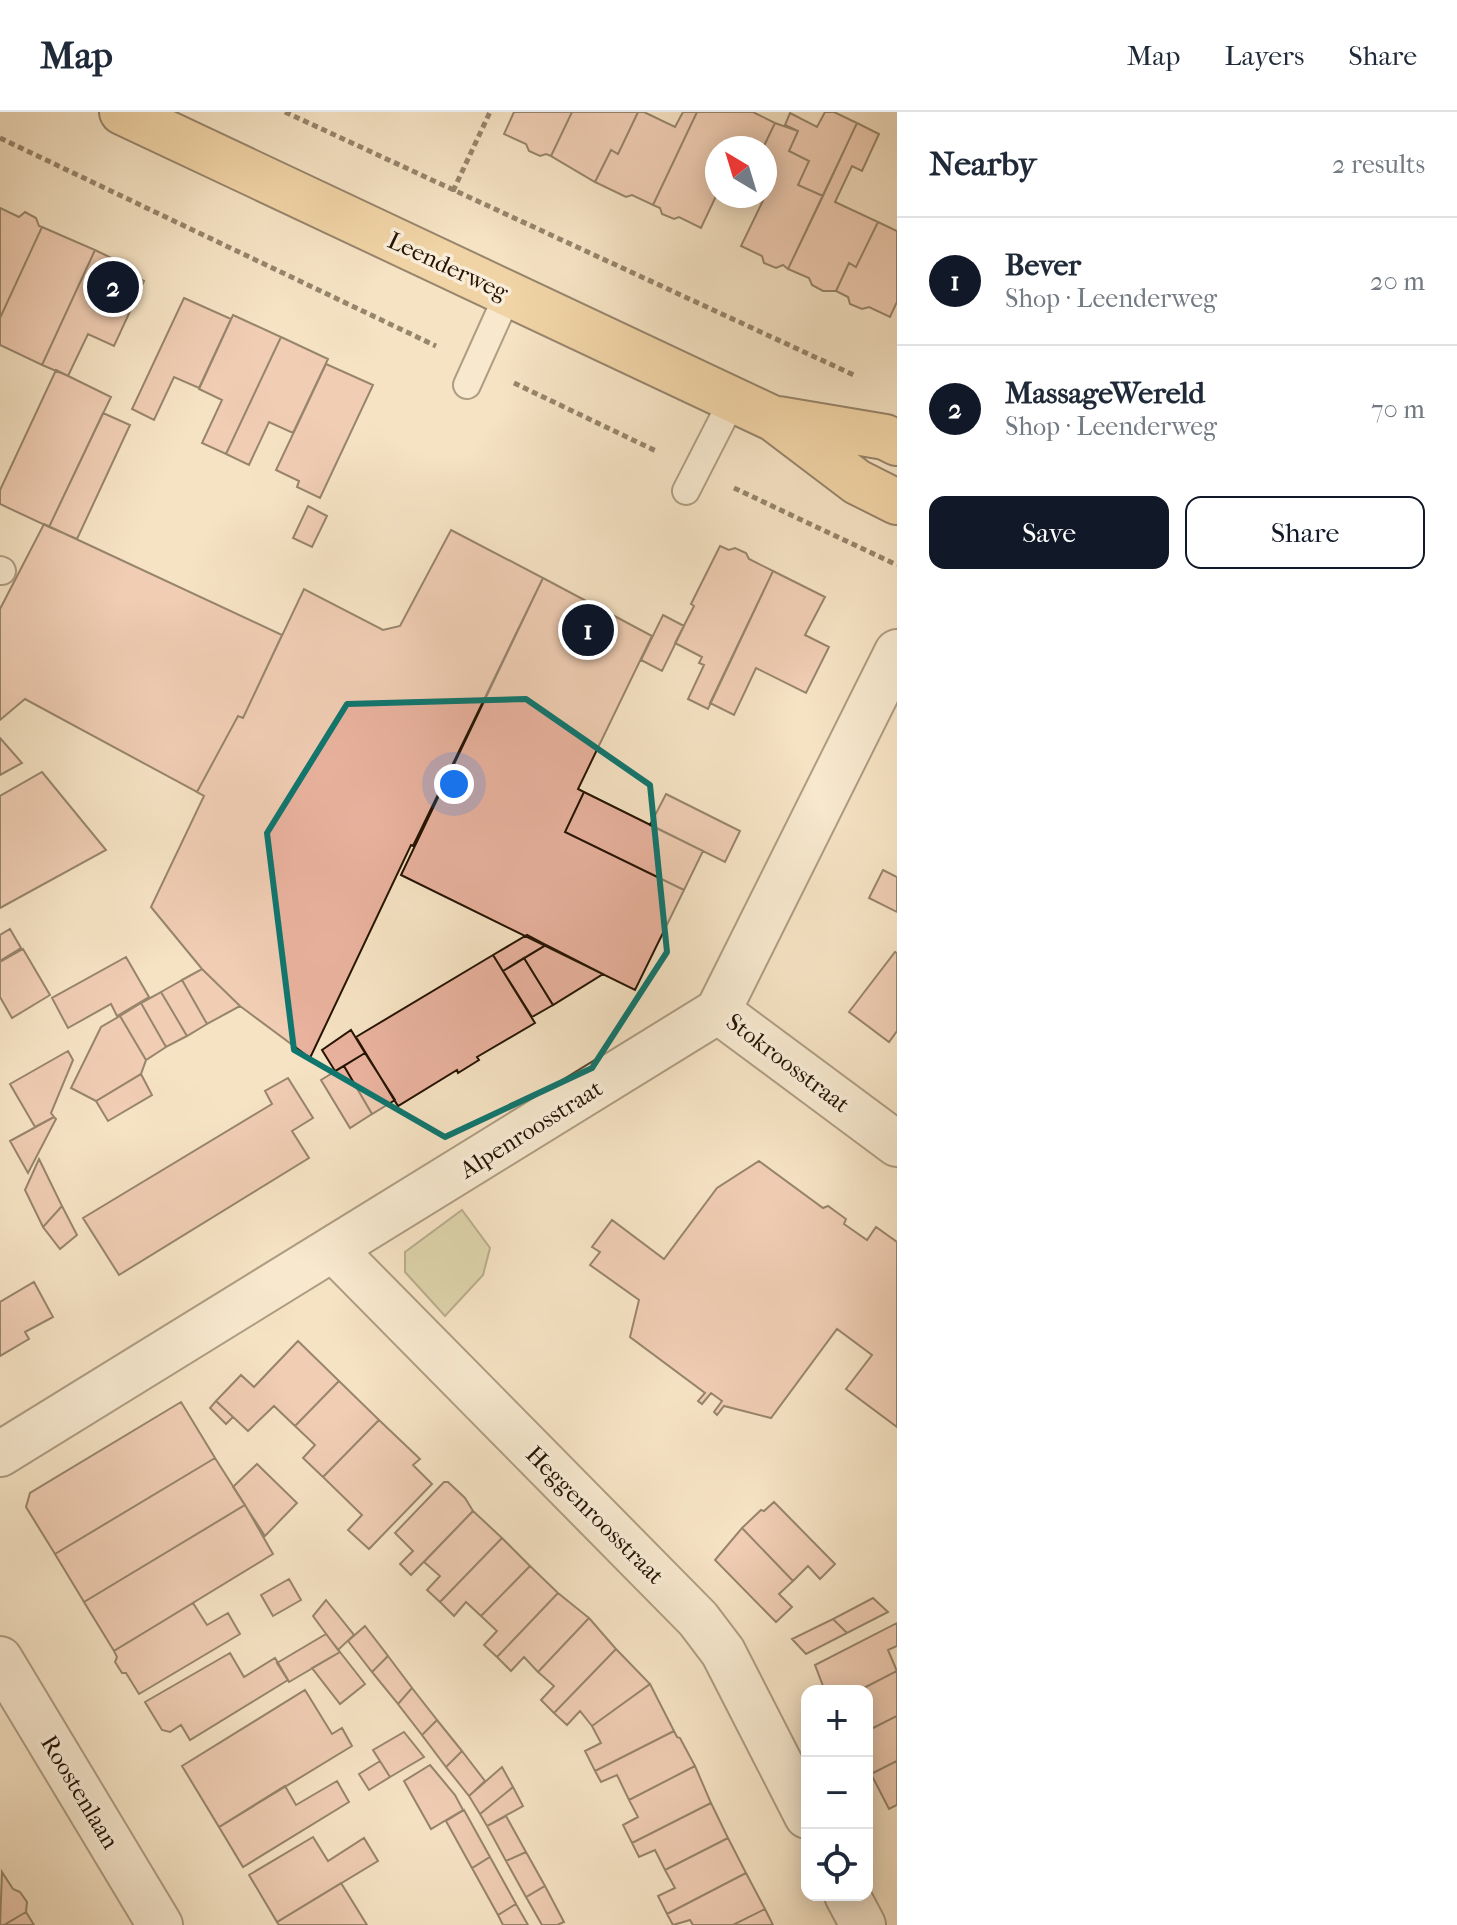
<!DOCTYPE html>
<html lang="en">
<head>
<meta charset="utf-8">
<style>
  :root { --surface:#fff; --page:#f2f2f3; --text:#1f2937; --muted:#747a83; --line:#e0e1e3; --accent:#111827 }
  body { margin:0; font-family:"IM FELL French Canon",serif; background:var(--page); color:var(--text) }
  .controls { position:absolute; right:24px; bottom:24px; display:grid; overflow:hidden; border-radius:16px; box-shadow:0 4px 20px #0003 }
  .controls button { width:72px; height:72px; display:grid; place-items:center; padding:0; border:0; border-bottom:2px solid var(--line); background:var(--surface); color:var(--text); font:40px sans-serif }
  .compass { position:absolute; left:705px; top:24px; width:72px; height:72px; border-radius:50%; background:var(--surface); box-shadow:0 4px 20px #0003; rotate:322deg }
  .you { position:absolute; left:454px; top:672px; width:28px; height:28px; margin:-20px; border:6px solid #fff; border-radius:50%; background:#1a73e8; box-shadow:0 0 0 12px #1a73e833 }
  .badge { display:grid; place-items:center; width:52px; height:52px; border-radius:50%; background:var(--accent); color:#fff; font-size:26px; font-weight:700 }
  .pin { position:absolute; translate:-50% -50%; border:4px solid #fff; box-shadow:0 2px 8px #0006 }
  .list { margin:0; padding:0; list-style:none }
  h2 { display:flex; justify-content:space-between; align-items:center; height:104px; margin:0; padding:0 32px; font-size:34px }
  h2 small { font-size:26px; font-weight:400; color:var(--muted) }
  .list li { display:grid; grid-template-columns:52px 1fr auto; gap:24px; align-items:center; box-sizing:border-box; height:128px; padding:0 32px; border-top:2px solid var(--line) }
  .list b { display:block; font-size:30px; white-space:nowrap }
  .list p { margin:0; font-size:26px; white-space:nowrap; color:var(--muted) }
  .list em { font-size:26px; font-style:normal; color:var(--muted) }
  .actions { display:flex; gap:16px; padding:24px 32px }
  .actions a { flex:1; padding:18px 0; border:2px solid var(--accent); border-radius:16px; text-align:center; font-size:28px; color:var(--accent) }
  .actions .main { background:var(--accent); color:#fff }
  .icon { flex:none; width:44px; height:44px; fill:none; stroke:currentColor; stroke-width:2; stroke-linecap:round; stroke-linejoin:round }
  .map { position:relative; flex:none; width:897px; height:1813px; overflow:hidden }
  header { display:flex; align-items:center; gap:48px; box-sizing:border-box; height:112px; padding:0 40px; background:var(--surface); border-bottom:2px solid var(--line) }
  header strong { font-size:38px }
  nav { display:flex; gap:44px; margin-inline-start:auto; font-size:28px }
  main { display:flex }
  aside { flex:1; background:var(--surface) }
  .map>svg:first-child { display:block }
  .green { fill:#c1c391; stroke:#726b4a; stroke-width:2 }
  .building { fill:#e9b29e; stroke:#241302; stroke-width:2 }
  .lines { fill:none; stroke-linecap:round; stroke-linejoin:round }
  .service-casing { stroke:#584732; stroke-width:30 }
  .minor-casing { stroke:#584732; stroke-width:48 }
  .tertiary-casing { stroke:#584732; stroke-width:48 }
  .primary-casing { stroke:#241302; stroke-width:48 }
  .path { stroke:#241302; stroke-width:5; stroke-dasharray:6 4; stroke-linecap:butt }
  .service { stroke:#f9edd9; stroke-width:26 }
  .minor { stroke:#f9edd9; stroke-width:44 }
  .tertiary { stroke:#f9edd9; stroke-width:44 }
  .primary { stroke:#ebc282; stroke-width:44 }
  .marked { fill:none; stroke:#0f766e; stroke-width:6; stroke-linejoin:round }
  .labels { text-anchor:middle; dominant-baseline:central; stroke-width:7; stroke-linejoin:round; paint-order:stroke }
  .street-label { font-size:24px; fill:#241302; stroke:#f9edd9 }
</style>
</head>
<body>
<header>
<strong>Map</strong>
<nav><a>Map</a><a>Layers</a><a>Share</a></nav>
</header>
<main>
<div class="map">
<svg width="897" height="1813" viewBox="0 0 897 1813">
  <rect width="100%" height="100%" fill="#f6e3c4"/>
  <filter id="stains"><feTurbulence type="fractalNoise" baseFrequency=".0025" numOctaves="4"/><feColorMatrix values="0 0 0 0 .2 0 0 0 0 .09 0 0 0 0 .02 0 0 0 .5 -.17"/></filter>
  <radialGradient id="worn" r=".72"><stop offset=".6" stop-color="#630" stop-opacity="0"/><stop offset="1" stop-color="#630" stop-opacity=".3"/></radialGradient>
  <path class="green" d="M462,1098L490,1136L483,1163L445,1204L405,1160V1140Z"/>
  <path class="building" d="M514,0H572L551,44L546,42L540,44L529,39L526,32L504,22Z
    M572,0H638L618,42L611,38L595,70L551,44Z
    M638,0H644L675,15L683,0H697L653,93L632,83L626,85L595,70L611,38L618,42Z
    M697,0H753L775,11L763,36H717V82L701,116L679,105L674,107L662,102L660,96L653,93Z
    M825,0H834L857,11L823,84L798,73L809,49L789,39L798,19L785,13L790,1L817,15Z
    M775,11L798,19L789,39L809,49L798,73L823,84L788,157L783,153L776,156L764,151L762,144L741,134L772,70L765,67L763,36Z
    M857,11L879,22L862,59L852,54L835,90L878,110L856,155L849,151L836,179H823L812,173L809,166L788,157Z
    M0,96L19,105L25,100L36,106L39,114L42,115L0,206Z
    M878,110L897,119V190L890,205L869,195L862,197L850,192L848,185L836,179L849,151L856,155Z
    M42,115L95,138L42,253L0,233V206Z
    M95,138L136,158L133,164L144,169L114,234L88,222L68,264L42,253Z
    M184,186L231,207L199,276L174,265L154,308L132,297Z
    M233,203L281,225L226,342L202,331L222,288L199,277Z
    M281,225L328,247L293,321L269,310L249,353L226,342Z
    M326,252L373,273L320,386L297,375L299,369L276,358Z
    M56,258L111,285L49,415L0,392V378Z
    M103,301L130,313L77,427L49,415Z
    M308,394L327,404L312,435L293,426Z
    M44,412L282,523L243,606L238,604L197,680L25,587L0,608V497Z
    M451,418L543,466L413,734L411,733L310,946L240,894L202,857L151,795L204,684L197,680L238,604L243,606L304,477L383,518L400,514Z
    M720,434L729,438L735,436L746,441L749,447L773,459L708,597L688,587L704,553L699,551L702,545L675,531L694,494L691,492Z
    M773,459L825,485L805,523L829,535L806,581L756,556L734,603L710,591Z
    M543,466L652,524L578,677L584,680L565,720L684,778L635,878L401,763Z
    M663,503L684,514L662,559L641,548Z
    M0,626L22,651L0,663Z
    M42,660L106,738L0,796V684Z
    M584,680L703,739L684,778L565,720Z
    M666,682L740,719L725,750L650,713Z
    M883,758L897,765V800L869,786Z
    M10,817L21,836L0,849V823Z
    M527,823L546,833L503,859L493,843Z
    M546,833L603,862L553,893L524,846Z
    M23,837L50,883L12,906L0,885V850Z
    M895,840L897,841V919L889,930L849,900Z
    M493,843L535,911L477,945L479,948L458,961L457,958L398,994L356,925Z
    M126,845L149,885L117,904L111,892L68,916L52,886Z
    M524,846L553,893L532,905L503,859Z
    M202,857L240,894L207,912L182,868Z
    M182,868L207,912L187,924L161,880Z
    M161,880L187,924L166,935L141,891Z
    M141,891L166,935L146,948L120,904Z
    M120,904L146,948L141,962L96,989L71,976L101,915Z
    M351,918L365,941L335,959L322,938Z
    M68,939L73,948L51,1001L54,1005L35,1015L10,972Z
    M365,941L395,988L372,1002L344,954Z
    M344,954L372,1002L350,1016L321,968Z
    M141,962L152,983L108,1009L96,989Z
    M288,966L313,1006L292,1019L309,1046L119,1163L83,1106L272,992L265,979Z
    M54,1005L56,1007L28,1061L10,1029Z
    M39,1047L62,1094L43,1115L25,1078Z
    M759,1049L823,1096L828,1094L846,1107L844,1112L867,1128L876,1115L897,1130V1315L846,1277L872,1243L837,1217L771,1306L724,1294L717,1303L714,1300L722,1289L711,1281L702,1292L698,1289L705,1281L630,1225L639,1188L590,1153L600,1140L592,1135L612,1108L664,1147L717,1076Z
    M62,1094L77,1123L60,1137L43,1115Z
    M34,1170L53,1205L25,1220L29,1227L0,1244V1190Z
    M298,1229L339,1269L295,1314L274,1294L248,1319L216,1289L241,1263L254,1275Z
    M339,1269L379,1308L323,1365L303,1346L315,1333L295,1314Z
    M216,1289L233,1305L226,1312L210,1296Z
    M181,1290L215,1346L55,1442L26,1395L30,1381Z
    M379,1308L420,1347L413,1353L432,1372L369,1437L348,1418L362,1403L323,1365Z
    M215,1346L245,1393L84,1490L55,1442Z
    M257,1352L297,1391L265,1424L233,1375Z
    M444,1370H448L465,1386L473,1399L411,1463L400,1452L413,1439L395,1421Z
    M774,1390L835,1452L820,1467L808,1454L793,1469L742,1416L761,1398L764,1399Z
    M245,1393L273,1442L114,1539L84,1490Z
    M473,1399L502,1426L440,1490L427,1478L440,1464L424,1450Z
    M742,1416L793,1469L779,1482L792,1495L776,1510L715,1448Z
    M502,1426L530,1454L481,1504L466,1490L454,1504L440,1490Z
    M530,1454L558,1481L497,1545L484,1533L497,1519L481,1504Z
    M289,1467L301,1488L273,1504L261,1483Z
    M558,1481L589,1506L538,1560L524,1545L511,1559L497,1545Z
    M873,1486L888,1500L847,1521L833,1507Z
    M326,1488L354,1523L338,1538L313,1504Z
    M193,1491L207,1513L228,1501L240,1522L139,1582L126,1561H122L115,1550L117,1545L114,1539Z
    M589,1506L616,1537L554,1601L541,1588L554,1574L538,1560Z
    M833,1507L847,1521L806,1542L792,1527Z
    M897,1511V1534L888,1538L897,1559L858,1579H825L815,1553Z
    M365,1514L388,1544L372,1560L348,1529Z
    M326,1522L340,1540L289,1570L277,1551Z
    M616,1537L650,1572L592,1614L580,1599L567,1613L554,1601Z
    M340,1540L365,1572L340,1592L312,1556Z
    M230,1541L244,1565L275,1546L288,1568L190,1628L181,1613L170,1620L162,1618L145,1590Z
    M388,1544L412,1576L398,1592L372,1560Z
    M897,1559V1604L867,1619V1579H858Z
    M650,1572L674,1619L595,1659L585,1639L601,1631L592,1614Z
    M412,1576L437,1608L422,1623L398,1592Z
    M305,1578L332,1622L342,1616L352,1634L219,1715L182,1654Z
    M897,1604V1649L871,1662L867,1654V1619Z
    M437,1608L462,1639L446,1655L422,1623Z
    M674,1619L677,1625L680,1626L695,1654L629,1688L617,1663L601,1670L595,1659Z
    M404,1620L424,1645L390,1665L373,1638Z
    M462,1639L485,1669L469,1684L446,1655Z
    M380,1649L390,1665L369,1678L359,1662Z
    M897,1649V1693L889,1697L871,1662Z
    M430,1653L455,1683L463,1698L431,1717L404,1669Z
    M695,1654L711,1691L632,1731L623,1713L638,1705L629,1688Z
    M502,1655L513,1675L480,1702L469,1684Z
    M337,1669L349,1690L243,1755L219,1715L285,1674L296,1693Z
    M513,1675L523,1694L487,1714L480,1702Z
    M711,1691L728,1726L665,1758L655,1738L639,1745L632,1731Z
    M464,1698L490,1745L472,1756L446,1709Z
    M506,1704L526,1740L506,1749L487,1714Z
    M313,1725L328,1749L364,1726L378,1749L277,1810L249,1763Z
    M728,1726L746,1761L667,1802L658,1784L675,1776L665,1758Z
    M526,1740L545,1774L526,1785L506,1749Z
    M490,1745L516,1792L498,1803L472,1756Z
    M2,1760L13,1777L20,1780L27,1790L26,1800L4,1813H0Z
    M746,1761L765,1797L733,1813H693L690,1808L673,1813L667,1802Z
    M341,1771L367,1813H279L277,1810Z
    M545,1774L564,1810L557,1813H542L526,1785Z
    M516,1792L528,1813H503L498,1803Z
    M765,1797L773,1813H733Z
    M26,1800L34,1813H4Z"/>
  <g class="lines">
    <defs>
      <path id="service" d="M467,273L508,182
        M686,379L733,287
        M0,458L2,459"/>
      <path id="minor" d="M718,899L897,1032
        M334,1138L698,1507L723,1540L807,1704
        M0,1342L718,899L897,540
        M847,1783L863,1813"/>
      <path id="tertiary" d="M0,1547L160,1813"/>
      <path id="primary" d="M122,0L774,307L857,370L897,390
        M778,307L885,325L897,331"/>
    </defs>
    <use href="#service" class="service-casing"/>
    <use href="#minor" class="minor-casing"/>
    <use href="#tertiary" class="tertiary-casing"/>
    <use href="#primary" class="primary-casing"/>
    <path class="path" d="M285,0L856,264
      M0,26L436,234
      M453,79L490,0
      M514,271L656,339
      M734,376L897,453"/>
    <use href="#service" class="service"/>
    <use href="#minor" class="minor"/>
    <use href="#tertiary" class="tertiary"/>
    <use href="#primary" class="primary"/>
  </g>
  <path d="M0 0H897V1813H0ZM526,587L650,673L667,840L592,956L445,1025L294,938L267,721L347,592Z" fill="#f6e3c4" fill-opacity=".55" fill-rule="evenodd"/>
  <path class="marked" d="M526,587L650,673L667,840L592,956L445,1025L294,938L267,721L347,592Z"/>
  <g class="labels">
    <g class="street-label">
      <text transform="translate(448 154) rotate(25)">Leenderweg</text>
      <text transform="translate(788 951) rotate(37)">Stokroosstraat</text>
      <text transform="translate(531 1017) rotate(-32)">Alpenroosstraat</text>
      <text transform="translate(595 1403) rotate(45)">Heggenroosstraat</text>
      <text transform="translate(80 1680) rotate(59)">Roostenlaan</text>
    </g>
  </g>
  <rect width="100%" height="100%" filter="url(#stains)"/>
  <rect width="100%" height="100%" fill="url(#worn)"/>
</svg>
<div class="controls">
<button>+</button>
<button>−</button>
<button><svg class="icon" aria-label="locate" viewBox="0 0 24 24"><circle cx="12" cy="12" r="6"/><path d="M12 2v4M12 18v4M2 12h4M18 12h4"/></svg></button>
</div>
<svg class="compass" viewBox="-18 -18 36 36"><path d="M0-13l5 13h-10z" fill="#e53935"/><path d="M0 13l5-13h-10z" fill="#747a83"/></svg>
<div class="you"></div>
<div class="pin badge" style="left:588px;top:518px">1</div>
<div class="pin badge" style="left:113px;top:175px">2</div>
</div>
<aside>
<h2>Nearby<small>2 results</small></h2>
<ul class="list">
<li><span class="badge">1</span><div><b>Bever</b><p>Shop · Leenderweg</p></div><em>20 m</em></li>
<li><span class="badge">2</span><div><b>MassageWereld</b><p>Shop · Leenderweg</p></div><em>70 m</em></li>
</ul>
<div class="actions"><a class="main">Save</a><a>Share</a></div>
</aside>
</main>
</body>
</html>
